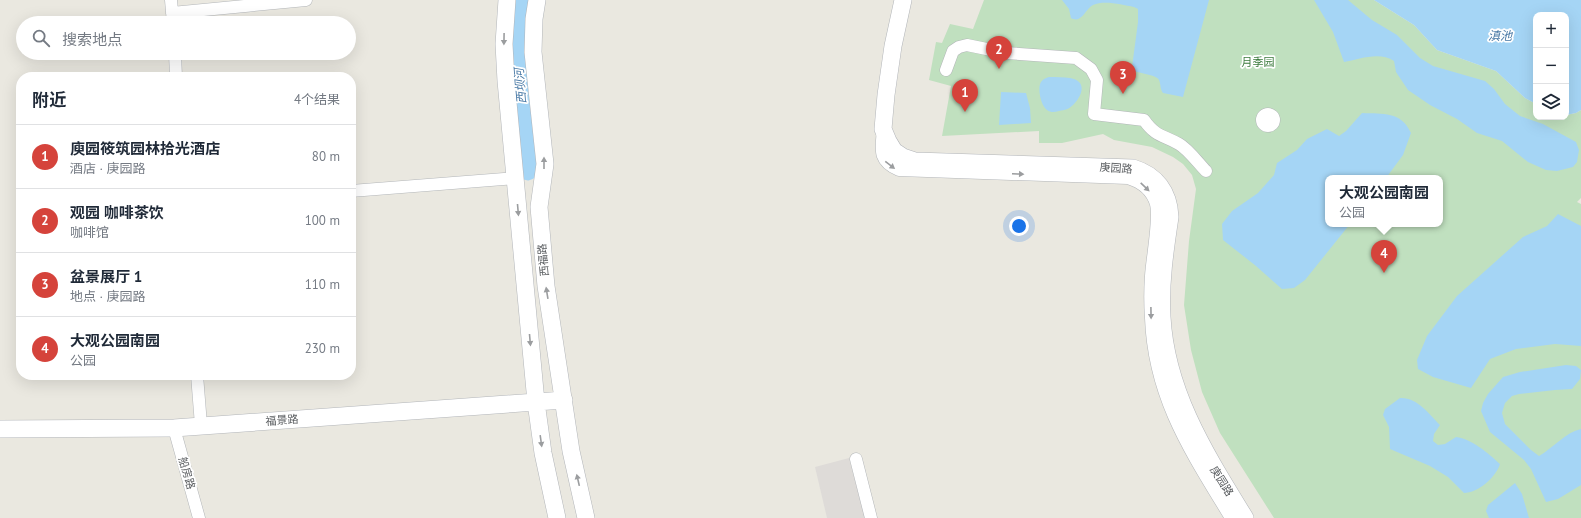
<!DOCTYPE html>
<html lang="zh">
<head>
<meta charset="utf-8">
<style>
  :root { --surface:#fff; --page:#f2f2f3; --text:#1f2937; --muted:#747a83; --line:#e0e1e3; --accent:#d5433b }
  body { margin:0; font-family:"PT Sans","Noto Sans SC",sans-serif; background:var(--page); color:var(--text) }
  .controls { position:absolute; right:12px; top:12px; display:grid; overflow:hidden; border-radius:8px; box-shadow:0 4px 16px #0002 }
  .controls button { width:36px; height:36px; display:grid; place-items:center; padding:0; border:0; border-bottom:1px solid var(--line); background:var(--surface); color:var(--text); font:20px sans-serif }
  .you { position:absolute; left:1019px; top:226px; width:14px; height:14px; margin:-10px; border:3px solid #fff; border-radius:50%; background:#1a73e8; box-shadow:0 0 0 6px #1a73e833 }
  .badge { display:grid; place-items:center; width:26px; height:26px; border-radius:50%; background:var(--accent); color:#fff; font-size:13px; font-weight:700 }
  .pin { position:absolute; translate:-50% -33px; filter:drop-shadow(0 1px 2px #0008) }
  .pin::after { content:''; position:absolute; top:21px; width:14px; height:12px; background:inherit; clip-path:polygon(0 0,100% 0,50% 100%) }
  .popup { position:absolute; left:1325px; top:175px; width:118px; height:52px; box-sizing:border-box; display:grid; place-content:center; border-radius:8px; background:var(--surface); filter:drop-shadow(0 1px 3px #0005); font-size:13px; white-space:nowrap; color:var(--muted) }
  .popup b { font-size:15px; color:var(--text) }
  .popup::after { content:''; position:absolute; left:50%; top:100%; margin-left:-8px; border:8px solid transparent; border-top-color:var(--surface) }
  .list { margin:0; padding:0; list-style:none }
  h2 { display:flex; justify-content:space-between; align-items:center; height:52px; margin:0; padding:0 16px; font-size:17px }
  h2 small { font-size:13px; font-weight:400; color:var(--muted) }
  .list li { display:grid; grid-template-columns:26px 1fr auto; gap:12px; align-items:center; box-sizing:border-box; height:64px; padding:0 16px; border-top:1px solid var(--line) }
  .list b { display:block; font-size:15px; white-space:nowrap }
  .list p { margin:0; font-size:13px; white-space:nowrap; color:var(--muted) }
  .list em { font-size:13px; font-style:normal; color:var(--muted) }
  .icon { flex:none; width:22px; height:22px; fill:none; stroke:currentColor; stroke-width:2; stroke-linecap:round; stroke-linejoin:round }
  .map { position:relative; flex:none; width:1581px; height:518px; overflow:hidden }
  .search { position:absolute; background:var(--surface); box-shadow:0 4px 16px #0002; left:16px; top:16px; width:340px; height:44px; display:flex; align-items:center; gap:10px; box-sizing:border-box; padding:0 14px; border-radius:22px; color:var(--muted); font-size:15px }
  .panel { position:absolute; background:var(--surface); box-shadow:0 4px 16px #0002; left:16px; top:72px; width:340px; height:308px; border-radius:16px }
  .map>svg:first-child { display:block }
  .industrial { fill:#dedbd8 }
  .green { fill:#c0e0bf; fill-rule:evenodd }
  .water { fill:#a5d5f5 }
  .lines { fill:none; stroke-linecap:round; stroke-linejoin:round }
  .river { stroke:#a5d5f5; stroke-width:19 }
  .street-casing { stroke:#b3b6b9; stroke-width:13 }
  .secondary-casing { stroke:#b2b5b9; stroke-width:18 }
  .street { stroke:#fff; stroke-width:12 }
  .secondary { stroke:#fff; stroke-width:17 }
  .oneway { fill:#9b9d9f }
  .labels { text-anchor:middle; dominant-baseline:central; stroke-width:3.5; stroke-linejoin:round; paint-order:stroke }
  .park-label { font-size:11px; fill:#3c7b3d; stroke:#fff }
  .street-label { font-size:11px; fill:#595c5f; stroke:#fff }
  .water-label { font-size:12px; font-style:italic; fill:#4677a4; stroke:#fff }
</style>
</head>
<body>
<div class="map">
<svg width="1581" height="518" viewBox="0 0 1581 518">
  <rect width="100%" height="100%" fill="#eae8e0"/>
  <path class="industrial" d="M849,458L865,518H827L815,467Z"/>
  <path class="green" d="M984,0H1374L1414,25L1437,50L1496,71L1525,98L1536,104V117H1566V115L1576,113L1581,110V198L1577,202L1581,204V518H1274L1220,433L1202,392L1191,350L1184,305L1189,241L1196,189L1192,175L1183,164L1173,157L1152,147L1114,140L1103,134L1062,143H1039V131L942,136L951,86L929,80L936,42L942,43L950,24L973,29ZM1328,178H1440V224H1328Z"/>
  <path class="water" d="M1062,0H1209L1183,97L1163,93C1160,89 1161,85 1159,80C1157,75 1139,73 1134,71L1132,67L1138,22V9L1134,7C1122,5 1105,0 1093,5C1085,9 1082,24 1071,18L1069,9Z
    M1314,0H1348L1372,20L1397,35L1420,58L1433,66L1485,81L1494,89L1505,104L1520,116L1543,124L1576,142L1579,150L1577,162L1573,167L1557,171L1546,170L1528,162L1502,141L1477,133L1457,119L1430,105L1408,90L1396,72L1394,61C1380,51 1359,59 1344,62L1333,32Z
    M1374,0H1581V110L1576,113L1566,115V15H1536V104L1525,98L1496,71L1437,50L1414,25Z
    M1049,77C1056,77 1064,77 1070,78C1088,81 1082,96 1073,105C1069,109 1065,110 1059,111C1055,112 1051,113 1047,110C1041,106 1037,88 1041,82C1043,79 1046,78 1049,77Z
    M1001,92L1026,93L1030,108L1031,123L999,125Z
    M1362,113C1383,114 1401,111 1411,133L1403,155L1386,178H1328V224H1350L1305,280L1294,288L1282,289L1256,266L1223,240L1222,224L1232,211L1258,193L1274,175L1277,163L1297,150L1307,139L1327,129L1339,136L1346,131Z
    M1558,214L1581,226V346L1555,344L1516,349L1490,359L1471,388L1433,377L1418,369L1417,360L1427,336L1457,296L1523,237L1547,226Z
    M1566,365L1576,366L1581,370L1580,379L1572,389L1555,390L1519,394L1512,396L1505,403L1502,413L1505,424L1531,450L1539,456C1553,448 1566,432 1581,429V485L1558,499L1546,502L1531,469L1524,460L1490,432L1481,411L1483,403L1488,394L1503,377L1520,372Z
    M1400,398C1417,397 1429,414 1440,425L1434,434L1433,441L1438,445L1445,444L1456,437C1472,439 1488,453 1500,464C1496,477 1478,493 1464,493L1448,477L1430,466L1390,449L1389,427L1383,415L1385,409Z
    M1515,483L1522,494L1529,518H1489L1486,511L1488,505Z"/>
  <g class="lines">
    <path class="river" d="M520,0C511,56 525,115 528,171"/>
    <defs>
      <path id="street" d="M171,0L173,23
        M172,13L306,0
        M175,53L176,77
        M946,70L953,51L959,47L967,45L1006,53L1076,58L1091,69L1097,80L1094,114L1144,120C1156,137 1163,135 1179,144C1188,149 1199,164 1206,171
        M1262 120a6 6 0 1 1 12 0a6 6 0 1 1-12 0Z
        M883,130C881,150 878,161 899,170L1128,178C1141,182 1152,190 1156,204C1160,219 1152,258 1151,276C1150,290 1150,304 1151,318C1154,398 1191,452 1231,518
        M351,191L515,178
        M197,375L201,425
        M174,428L199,518
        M856,459L871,518"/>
      <path id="secondary" d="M507,0L504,44L506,81L536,402L543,453L557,518
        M537,0L534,19L533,52L545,164L539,207L546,286L571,451L586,518
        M903,0L893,46L886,95L883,129L888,141L894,151L903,157L915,161L1133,168C1156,175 1169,192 1170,217C1165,250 1160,284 1162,317C1166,393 1207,456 1245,518
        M0,429L174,428L564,400"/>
    </defs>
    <use href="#street" class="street-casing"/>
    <use href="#secondary" class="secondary-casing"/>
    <use href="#street" class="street"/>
    <use href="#secondary" class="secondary"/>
  </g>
  <defs><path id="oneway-solid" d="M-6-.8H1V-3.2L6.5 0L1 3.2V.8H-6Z"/></defs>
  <g class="oneway">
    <use href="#oneway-solid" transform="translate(504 39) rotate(91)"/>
    <use href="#oneway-solid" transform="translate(544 163) rotate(-90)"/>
    <use href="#oneway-solid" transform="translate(890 165) rotate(38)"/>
    <use href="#oneway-solid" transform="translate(1018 174) rotate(2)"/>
    <use href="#oneway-solid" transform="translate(1145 187) rotate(44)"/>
    <use href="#oneway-solid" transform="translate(518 210) rotate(85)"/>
    <use href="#oneway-solid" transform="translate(547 293) rotate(-99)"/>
    <use href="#oneway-solid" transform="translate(1151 313) rotate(89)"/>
    <use href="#oneway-solid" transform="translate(530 340) rotate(85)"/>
    <use href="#oneway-solid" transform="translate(541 441) rotate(82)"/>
    <use href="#oneway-solid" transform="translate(578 480) rotate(-103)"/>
  </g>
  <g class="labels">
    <g class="park-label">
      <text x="1258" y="62">月季园</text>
    </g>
    <g class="street-label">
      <text transform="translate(1116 168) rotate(4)">庚园路</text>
      <text transform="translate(543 260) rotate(-95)">西福路</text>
      <text transform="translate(282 420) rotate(-4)">福景路</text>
      <text transform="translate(187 473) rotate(74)">船房路</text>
      <text transform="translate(1222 481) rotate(58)">庚园路</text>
    </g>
    <g class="water-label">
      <text x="1500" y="35">滇池</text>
      <text transform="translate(520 86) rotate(-95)">西坝河</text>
    </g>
  </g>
</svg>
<div class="controls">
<button>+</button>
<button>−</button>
<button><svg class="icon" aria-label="layers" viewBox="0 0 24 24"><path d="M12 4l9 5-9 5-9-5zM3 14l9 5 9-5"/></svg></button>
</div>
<div class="you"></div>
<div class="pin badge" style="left:965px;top:112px">1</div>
<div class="pin badge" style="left:999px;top:69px">2</div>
<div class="pin badge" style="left:1123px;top:94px">3</div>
<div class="pin badge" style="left:1384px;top:273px">4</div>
<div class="popup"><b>大观公园南园</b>公园</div>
<div class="search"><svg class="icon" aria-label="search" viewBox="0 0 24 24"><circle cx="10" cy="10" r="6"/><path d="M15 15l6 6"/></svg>搜索地点</div>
<section class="panel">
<h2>附近<small>4个结果</small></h2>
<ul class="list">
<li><span class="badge">1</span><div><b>庾园筱筑园林拾光酒店</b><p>酒店 · 庚园路</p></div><em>80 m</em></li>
<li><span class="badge">2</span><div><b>观园 咖啡茶饮</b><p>咖啡馆</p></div><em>100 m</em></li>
<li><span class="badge">3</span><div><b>盆景展厅 1</b><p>地点 · 庚园路</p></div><em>110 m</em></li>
<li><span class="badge">4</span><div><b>大观公园南园</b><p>公园</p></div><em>230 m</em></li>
</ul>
</section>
</div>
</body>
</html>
